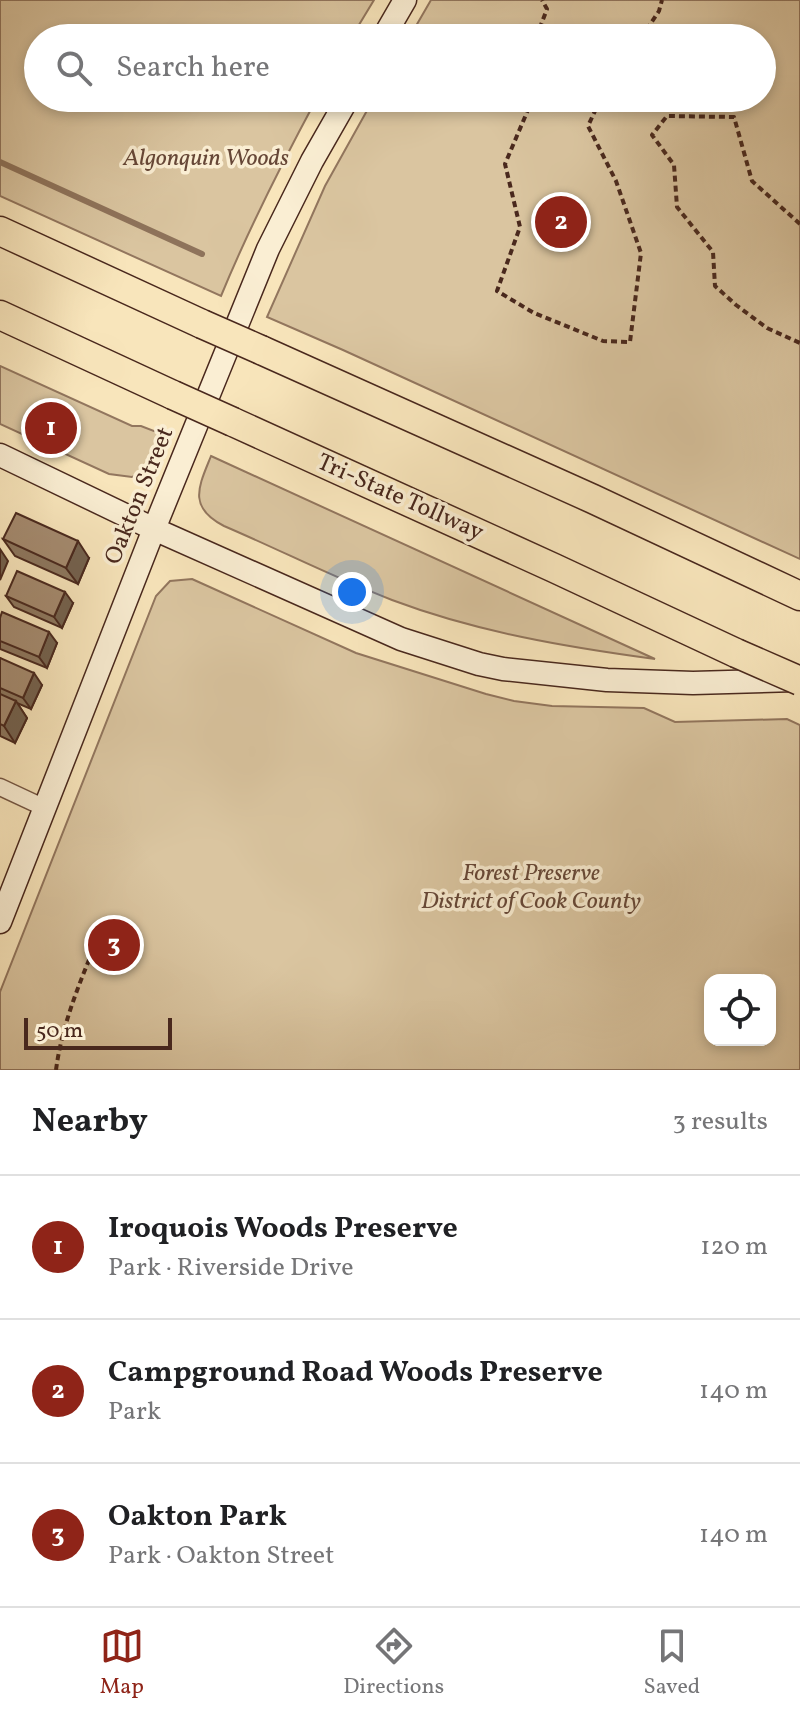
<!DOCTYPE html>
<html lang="en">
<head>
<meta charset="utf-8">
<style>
  :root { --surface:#fff; --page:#f2f2f2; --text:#202124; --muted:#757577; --line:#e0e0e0; --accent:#8f2418 }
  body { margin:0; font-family:Vollkorn,serif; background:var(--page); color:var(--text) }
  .controls { position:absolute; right:24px; bottom:24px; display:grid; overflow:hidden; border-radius:16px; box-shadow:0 4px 12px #0003 }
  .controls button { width:72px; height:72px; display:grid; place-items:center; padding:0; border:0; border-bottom:2px solid var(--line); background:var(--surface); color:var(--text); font:40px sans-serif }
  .scale { position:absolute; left:24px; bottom:20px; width:148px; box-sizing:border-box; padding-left:8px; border:4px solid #49281d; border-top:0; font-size:22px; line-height:28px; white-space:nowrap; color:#49281d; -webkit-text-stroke:6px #faeed3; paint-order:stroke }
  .you { position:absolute; left:352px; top:592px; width:28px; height:28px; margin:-20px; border:6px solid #fff; border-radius:50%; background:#1a73e8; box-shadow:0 0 0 12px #1a73e833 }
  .badge { display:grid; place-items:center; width:52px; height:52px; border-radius:50%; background:var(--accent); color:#fff; font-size:26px; font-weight:700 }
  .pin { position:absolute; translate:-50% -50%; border:4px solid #fff; box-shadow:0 2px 8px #0006 }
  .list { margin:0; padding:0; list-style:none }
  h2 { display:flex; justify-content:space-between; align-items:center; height:104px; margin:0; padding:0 32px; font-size:34px }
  h2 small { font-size:26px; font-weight:400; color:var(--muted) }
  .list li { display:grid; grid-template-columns:52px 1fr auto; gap:24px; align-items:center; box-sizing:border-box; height:144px; padding:0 32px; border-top:2px solid var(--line) }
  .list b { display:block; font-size:30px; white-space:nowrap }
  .list p { margin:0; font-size:26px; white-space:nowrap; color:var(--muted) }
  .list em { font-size:26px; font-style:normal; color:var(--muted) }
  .icon { flex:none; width:44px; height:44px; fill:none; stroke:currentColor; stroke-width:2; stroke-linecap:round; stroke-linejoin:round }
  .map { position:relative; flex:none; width:800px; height:1070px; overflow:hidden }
  .search { position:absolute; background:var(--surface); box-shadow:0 4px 12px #0003; left:24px; right:24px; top:24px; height:88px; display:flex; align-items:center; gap:20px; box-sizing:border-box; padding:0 28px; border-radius:44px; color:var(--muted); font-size:30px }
  .sheet { height:536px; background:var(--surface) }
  nav { display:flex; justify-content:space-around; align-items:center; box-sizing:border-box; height:112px; border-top:2px solid var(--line); background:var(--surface); font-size:22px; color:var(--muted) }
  nav a { display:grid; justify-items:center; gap:4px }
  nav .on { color:var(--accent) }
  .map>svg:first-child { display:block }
  .green { fill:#dac5a0; stroke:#92765e; stroke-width:2; fill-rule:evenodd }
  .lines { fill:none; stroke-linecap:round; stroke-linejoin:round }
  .stream { stroke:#8e735b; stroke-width:6 }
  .minor-casing { stroke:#755744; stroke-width:19 }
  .secondary-casing { stroke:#49281d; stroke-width:25 }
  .motorway-casing { stroke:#49281d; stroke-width:31 }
  .path { stroke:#49281d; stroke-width:4; stroke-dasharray:6 4; stroke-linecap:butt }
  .minor { stroke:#faeed3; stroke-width:16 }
  .secondary { stroke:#faeed3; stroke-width:22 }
  .motorway { stroke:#f8e5bb; stroke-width:28 }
  .motorway-bridge-casing { stroke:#49281d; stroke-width:31; stroke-linecap:butt }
  .motorway-bridge { stroke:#f8e5bb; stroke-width:28 }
  .wall { fill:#8d775f; stroke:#49281d; stroke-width:2 }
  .shaded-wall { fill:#73614e; stroke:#49281d; stroke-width:2 }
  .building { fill:#a48a6f; stroke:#49281d; stroke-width:2 }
  .labels { text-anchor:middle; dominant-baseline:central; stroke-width:7; stroke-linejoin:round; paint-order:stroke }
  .park-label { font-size:24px; font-style:italic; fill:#664737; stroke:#faeed3 }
  .street-label { font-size:24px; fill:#49281d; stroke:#faeed3 }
</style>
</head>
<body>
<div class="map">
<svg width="800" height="1070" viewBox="0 0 800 1070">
  <rect width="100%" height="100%" fill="#f8e5bb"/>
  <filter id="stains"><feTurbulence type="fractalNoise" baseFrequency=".0025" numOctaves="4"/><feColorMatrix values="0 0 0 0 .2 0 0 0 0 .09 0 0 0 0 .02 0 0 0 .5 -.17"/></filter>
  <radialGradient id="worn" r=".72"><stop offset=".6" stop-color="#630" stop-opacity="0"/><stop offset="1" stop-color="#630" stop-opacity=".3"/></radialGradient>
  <path class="green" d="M0,0H374L351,38H38V98H317C282,163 249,228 221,296L0,196Z
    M431,0H800V559L343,350L267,317L325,186L374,98H762V38H409Z
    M0,366L132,426H141L167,436L156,461L145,472L132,477L109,474L0,424Z
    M211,456L655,659C566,647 477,632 392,600C335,578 280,550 224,526C187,507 199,486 211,456Z
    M192,579L356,653L486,694L514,701L552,706L644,708L675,722L787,719L800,725V1070H0V992L156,596L170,581ZM710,980H770V1040H710Z"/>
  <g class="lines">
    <path class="stream" d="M0,162L202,254"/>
    <defs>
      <path id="minor" d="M0,787L45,808"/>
      <path id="secondary" d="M383,38L405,0
        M0,455L154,529L401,639L479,664L503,669L607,680L693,683L795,680
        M0,922L154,529L268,249L312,161L348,98"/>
      <path id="motorway" d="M0,231L202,324
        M0,315L173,395
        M261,350L593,499L800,596
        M233,422L554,568L736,653"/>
    </defs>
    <use href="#minor" class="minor-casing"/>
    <use href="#secondary" class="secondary-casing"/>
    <use href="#motorway" class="motorway-casing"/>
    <path class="path" d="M536,38L547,9L542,0
      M641,38L659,11L662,0
      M533,98L505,164L520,227L497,291L534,313L603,341L630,342L641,253L616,181L588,126L601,98
      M800,224L752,181L734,117L667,116L652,135L674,165L677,207L713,252L715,286L736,305L767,328L800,343
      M56,1070C63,1017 86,968 106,919"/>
    <use href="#minor" class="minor"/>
    <use href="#secondary" class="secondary"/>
    <use href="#motorway" class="motorway"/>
    <defs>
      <path id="motorway-bridge" d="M202,324L261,350
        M173,395L233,422
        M736,653L800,681"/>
    </defs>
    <use href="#motorway-bridge" class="motorway-bridge-casing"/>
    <use href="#motorway-bridge" class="motorway-bridge"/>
  </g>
  <path class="wall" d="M3,539L89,558L78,584L15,556Z
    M6,596L73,603L62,628L14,607Z
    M0,618L57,643L47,668L0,649Z
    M0,658L42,685L31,709L17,703L27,718L15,743L0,736Z"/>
  <path class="shaded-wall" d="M78,541L89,558L78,584L66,568Z
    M0,549L8,561L0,580Z
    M65,592L73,603L62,628L54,617Z
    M49,632L57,643L47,668L39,657Z
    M34,673L42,685L31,709L23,698Z
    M16,701L27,718L15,743L4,726Z"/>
  <path class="building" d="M16,513L78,541L66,568L3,539Z
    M17,571L65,592L54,617L6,596Z
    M2,612L49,632L39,657L0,641V618Z
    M0,658L34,673L23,698L0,688Z
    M0,694L16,701L4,726L0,724Z"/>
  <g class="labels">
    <g class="park-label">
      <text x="206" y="159">Algonquin Woods</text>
      <text x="531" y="874">Forest Preserve<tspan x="531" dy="28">District of Cook County</tspan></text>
    </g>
    <g class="street-label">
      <text transform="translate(140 496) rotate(-68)">Oakton Street</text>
      <text transform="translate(400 498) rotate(24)">Tri-State Tollway</text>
    </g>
  </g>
  <rect width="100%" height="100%" filter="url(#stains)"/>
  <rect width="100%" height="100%" fill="url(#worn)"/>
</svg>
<div class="controls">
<button><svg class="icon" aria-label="locate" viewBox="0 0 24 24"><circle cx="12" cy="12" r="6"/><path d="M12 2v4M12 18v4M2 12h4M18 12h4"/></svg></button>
</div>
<div class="scale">50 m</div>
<div class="you"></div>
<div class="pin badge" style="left:51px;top:428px">1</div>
<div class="pin badge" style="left:561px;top:222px">2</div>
<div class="pin badge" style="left:114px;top:945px">3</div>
<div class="search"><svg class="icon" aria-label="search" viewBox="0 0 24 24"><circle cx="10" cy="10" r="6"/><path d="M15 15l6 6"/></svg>Search here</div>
</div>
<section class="sheet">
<h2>Nearby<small>3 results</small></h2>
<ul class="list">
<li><span class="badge">1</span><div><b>Iroquois Woods Preserve</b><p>Park · Riverside Drive</p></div><em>120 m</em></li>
<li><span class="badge">2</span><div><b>Campground Road Woods Preserve</b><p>Park</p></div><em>140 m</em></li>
<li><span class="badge">3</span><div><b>Oakton Park</b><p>Park · Oakton Street</p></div><em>140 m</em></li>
</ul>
</section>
<nav>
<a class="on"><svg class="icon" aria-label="map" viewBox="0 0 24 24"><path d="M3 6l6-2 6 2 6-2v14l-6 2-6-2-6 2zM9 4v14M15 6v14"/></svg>Map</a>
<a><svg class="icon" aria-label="directions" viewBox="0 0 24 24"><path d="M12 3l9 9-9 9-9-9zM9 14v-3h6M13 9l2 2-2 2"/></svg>Directions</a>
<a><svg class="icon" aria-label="saved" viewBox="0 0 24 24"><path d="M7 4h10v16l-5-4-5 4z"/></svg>Saved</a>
</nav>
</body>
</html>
